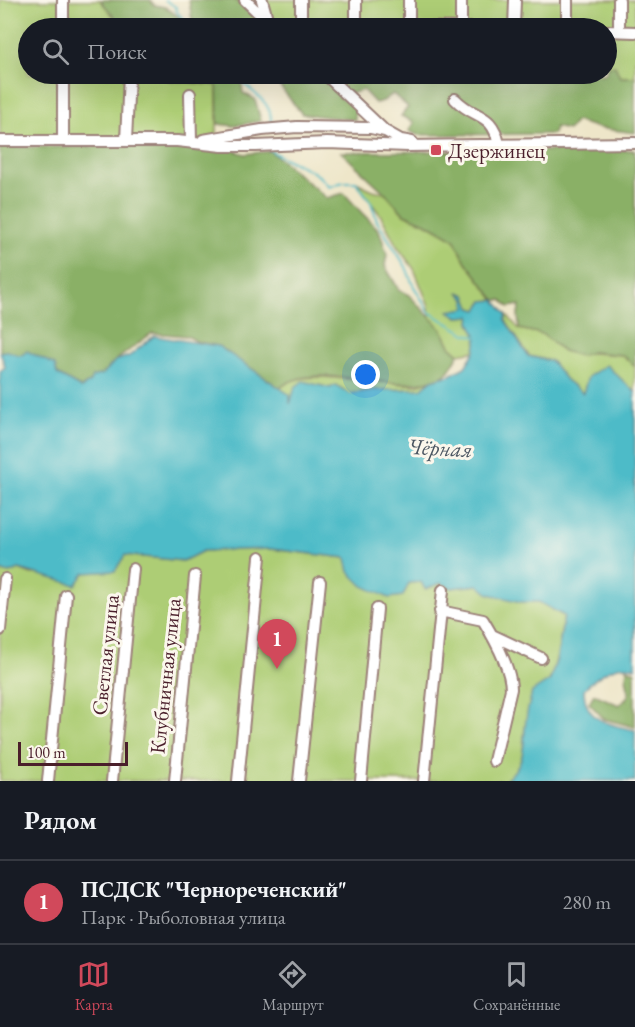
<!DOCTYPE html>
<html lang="ru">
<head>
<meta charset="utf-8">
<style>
  :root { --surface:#171b24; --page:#242831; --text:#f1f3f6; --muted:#9ea1a6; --line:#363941; --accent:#d1495b }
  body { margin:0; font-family:"EB Garamond",serif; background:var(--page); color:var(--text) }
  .scale { position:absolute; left:18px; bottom:15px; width:110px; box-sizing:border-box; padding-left:6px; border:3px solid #4a1f2b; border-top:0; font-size:16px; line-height:21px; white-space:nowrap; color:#4a1f2b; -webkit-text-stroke:4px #fbf7ec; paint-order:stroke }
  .you { position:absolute; left:366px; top:375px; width:21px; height:21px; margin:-15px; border:4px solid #fff; border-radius:50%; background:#1a73e8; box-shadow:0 0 0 9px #1a73e833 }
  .badge { display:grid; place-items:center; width:39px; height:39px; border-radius:50%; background:var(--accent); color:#fff; font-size:20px; font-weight:700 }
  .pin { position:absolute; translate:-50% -50px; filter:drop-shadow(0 2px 3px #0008) }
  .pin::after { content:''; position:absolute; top:32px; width:21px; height:18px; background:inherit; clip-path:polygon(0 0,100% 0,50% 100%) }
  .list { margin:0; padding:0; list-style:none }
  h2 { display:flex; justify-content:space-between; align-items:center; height:78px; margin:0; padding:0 24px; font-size:26px }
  h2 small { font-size:20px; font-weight:400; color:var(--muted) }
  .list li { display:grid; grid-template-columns:39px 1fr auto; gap:18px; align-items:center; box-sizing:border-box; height:84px; padding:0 24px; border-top:2px solid var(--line) }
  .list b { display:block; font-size:22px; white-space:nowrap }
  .list p { margin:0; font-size:20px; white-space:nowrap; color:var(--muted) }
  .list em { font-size:20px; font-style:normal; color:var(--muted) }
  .icon { flex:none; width:33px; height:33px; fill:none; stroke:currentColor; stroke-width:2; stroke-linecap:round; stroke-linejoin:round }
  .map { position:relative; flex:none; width:635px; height:781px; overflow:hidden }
  .search { position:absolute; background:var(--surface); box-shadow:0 6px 24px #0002; left:18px; right:18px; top:18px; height:66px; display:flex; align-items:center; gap:15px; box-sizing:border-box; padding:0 21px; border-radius:33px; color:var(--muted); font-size:22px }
  .sheet { height:162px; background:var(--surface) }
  nav { display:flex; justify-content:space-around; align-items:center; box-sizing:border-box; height:84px; border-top:2px solid var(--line); background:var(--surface); font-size:16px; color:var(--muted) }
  nav a { display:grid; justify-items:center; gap:3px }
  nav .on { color:var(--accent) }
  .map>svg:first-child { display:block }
  .green { fill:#adcd75; stroke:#7c7650; stroke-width:1.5 }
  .forest { fill:#8ab066; stroke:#6a6848; stroke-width:1.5 }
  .water { fill:#4ebbc8; stroke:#4c6d7a; stroke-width:1.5 }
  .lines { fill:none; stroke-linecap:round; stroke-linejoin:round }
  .stream { stroke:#4ebbc8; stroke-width:2 }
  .minor-casing { stroke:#9c827a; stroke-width:14 }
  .minor { stroke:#fff; stroke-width:10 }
  .poi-dot { fill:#d1495b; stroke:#fbf7ec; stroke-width:2 }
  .labels { text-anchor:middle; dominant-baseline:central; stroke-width:6; stroke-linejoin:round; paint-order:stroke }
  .poi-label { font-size:21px; fill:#4a1f2b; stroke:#fbf7ec; text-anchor:start }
  .street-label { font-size:21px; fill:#4a1f2b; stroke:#fbf7ec }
  .water-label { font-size:22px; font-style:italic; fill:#4b5662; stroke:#fbf7ec }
</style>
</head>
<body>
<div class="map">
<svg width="635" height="781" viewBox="0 0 635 781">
  <rect width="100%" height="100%" fill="#fbf7ec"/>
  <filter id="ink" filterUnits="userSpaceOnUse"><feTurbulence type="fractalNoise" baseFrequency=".0167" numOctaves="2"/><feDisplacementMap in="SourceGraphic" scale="12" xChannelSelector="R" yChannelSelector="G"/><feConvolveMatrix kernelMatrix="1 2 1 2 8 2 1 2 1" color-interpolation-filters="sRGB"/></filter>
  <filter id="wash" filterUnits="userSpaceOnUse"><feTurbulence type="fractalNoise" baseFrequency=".008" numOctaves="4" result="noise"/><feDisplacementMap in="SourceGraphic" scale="24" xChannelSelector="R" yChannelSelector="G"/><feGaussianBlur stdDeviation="1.35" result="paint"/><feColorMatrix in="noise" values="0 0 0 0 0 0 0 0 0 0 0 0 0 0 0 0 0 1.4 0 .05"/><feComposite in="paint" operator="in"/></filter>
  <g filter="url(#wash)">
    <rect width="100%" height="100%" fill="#eee6c9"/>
    <path class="green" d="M0,0H100L118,21L137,28H28V74H167L169,80L217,85V140L0,143Z
      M234,0H635V77H620L615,67L607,66L606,28H270Z
      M356,182L373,190L385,193L404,214L428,224L454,239L466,262L495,300L483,301L478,310L471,308L466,295L460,293L465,299L466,309L450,311L458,317L471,316L470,322L477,337L475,351L459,354L450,346L442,330L430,319L429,306L414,269L397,246L381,216Z
      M507,315L519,329L542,334L563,351L622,355L635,366V392L606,365L583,393L566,380L551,361L529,356L505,320Z
      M323,377L416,385L432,380L421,389L374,390L349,394L336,385L330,388L319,385L290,407L280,388C293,377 307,378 323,377Z
      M271,549L346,558L408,583L421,582L425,589L441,583L451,588L478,585L521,602H539L564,616C560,637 558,661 549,681C543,694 529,707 526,722C520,750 530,758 505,781H0V570L9,573L19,569L31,574L115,571L124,555L183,561L203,551Z"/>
    <path class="forest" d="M100,0H150L154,5L165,7L179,17L183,28H137L118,21Z
      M189,0H234L270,28H205L192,20Z
      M607,66H615L620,77H635V133L598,128L576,121L568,130L555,127L553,134L417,135L409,131L414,122L401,116L408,107L393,94L383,101L375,103L363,90L339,97L355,108V120L302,114L270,74H267H606Z
      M167,74H230L241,78L243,93L255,99L261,121L234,126L218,124L217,85L168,80Z
      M218,146L245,154L270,151L327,198L344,193L362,213L379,230L387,254L385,266L399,290L409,295L442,330L450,346L459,354C455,361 449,373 443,376C401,399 314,357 280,388L218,346L198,342L187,336L152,333L115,361L103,374L81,388L57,374L54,365L27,352C16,361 13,351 0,352V147Z
      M635,150V366L622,355L592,352L580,356L563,351L542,334L519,329L518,313L520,305L509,307L502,300H495L466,262L454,239L428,224L404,214L385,193L341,152Z
      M627,668L635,672V727L604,719L589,703L594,694L619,705L624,701L629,694L626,677Z"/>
    <path class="water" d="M459,292L466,295L471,308L478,310L483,301L495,300L507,315L505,320L528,356L551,361L566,380L583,393L588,377L606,365L635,392V668C618,660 596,677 584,689C584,721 609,725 635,730V781H505C528,760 522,748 526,720C527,711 530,701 532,692L550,680L557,658L564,616L539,602H521L489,594L478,585L451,588L441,583L425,589L421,582L409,583L403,596L389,598L363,586L349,572L346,558L271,549L203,551L183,561L125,555L115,571L85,573L76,585L19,569L9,573L0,570V371L5,367L0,352C3,352 6,350 8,351C17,353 19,359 27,351L55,365L57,374L81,388L90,382L92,377L103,374L115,361L129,356L154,336L218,346L290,395V404L295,387L303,381L330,388L336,385L350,394L374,390L421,389L432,380L450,375L465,367L475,351L477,337L470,322L471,316L458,317L449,311L466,308L465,299Z"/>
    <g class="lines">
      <path class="stream" d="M165,0L176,7L177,12L191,28
        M225,74L230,77L234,74
        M244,74L245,85C258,96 273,105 271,124
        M270,150C289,164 315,166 329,187L343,182H356L371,202L377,221L406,267L413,285L429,312L466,334L477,337"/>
    </g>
  </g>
  <g filter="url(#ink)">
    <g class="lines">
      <defs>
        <path id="minor" d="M63,0V28
          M245,0L268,22L280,24L356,27L498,28
          M262,0L268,22
          M356,0V27
          M301,25V0
          M409,27V0
          M461,28V0
          M514,28L515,0
          M567,28V0
          M606,31L635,32
          M619,31V0
          M63,74V141
          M325,74L385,131
          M190,94L191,141
          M455,99C475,120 492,111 499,144
          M203,140L262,130L297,127L371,128L385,131L401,140L412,142
          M0,141H177L222,146H256L327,143L408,146L635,143
          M126,141L129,74
          M440,611L483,620C494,638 511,668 511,689L494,761
          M0,630L5,579
          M492,635L541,658
          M48,781L66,595
          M112,781L133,569
          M175,781L195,576
          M238,781L260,557
          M299,781L320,582
          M361,781L377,609
          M424,781L443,590"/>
      </defs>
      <use href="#minor" class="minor-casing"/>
      <use href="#minor" class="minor"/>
    </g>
  </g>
  <rect class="poi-dot" x="430" y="144" width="12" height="12" rx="3"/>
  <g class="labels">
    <g class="poi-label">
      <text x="448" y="150">Дзержинец</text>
    </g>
    <g class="street-label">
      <text transform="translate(105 655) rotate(-84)">Светлая улица</text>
      <text transform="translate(165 676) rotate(-84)">Клубничная улица</text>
    </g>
    <g class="water-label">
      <text transform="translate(440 448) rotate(3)">Чёрная</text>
    </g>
  </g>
</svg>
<div class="scale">100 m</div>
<div class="you"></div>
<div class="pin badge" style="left:277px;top:669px">1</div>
<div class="search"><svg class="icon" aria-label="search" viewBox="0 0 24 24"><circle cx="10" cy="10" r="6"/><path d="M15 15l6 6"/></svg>Поиск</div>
</div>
<section class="sheet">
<h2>Рядом<small></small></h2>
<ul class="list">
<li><span class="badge">1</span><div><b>ПСДСК &quot;Чернореченский&quot;</b><p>Парк · Рыболовная улица</p></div><em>280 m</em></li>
</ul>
</section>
<nav>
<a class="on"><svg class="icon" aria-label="map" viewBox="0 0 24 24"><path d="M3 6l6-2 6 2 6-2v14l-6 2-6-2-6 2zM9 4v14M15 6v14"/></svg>Карта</a>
<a><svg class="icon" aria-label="directions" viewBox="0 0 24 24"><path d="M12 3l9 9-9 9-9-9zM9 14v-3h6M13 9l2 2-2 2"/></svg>Маршрут</a>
<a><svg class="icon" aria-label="saved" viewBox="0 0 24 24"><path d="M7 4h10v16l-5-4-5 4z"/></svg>Сохранённые</a>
</nav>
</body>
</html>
